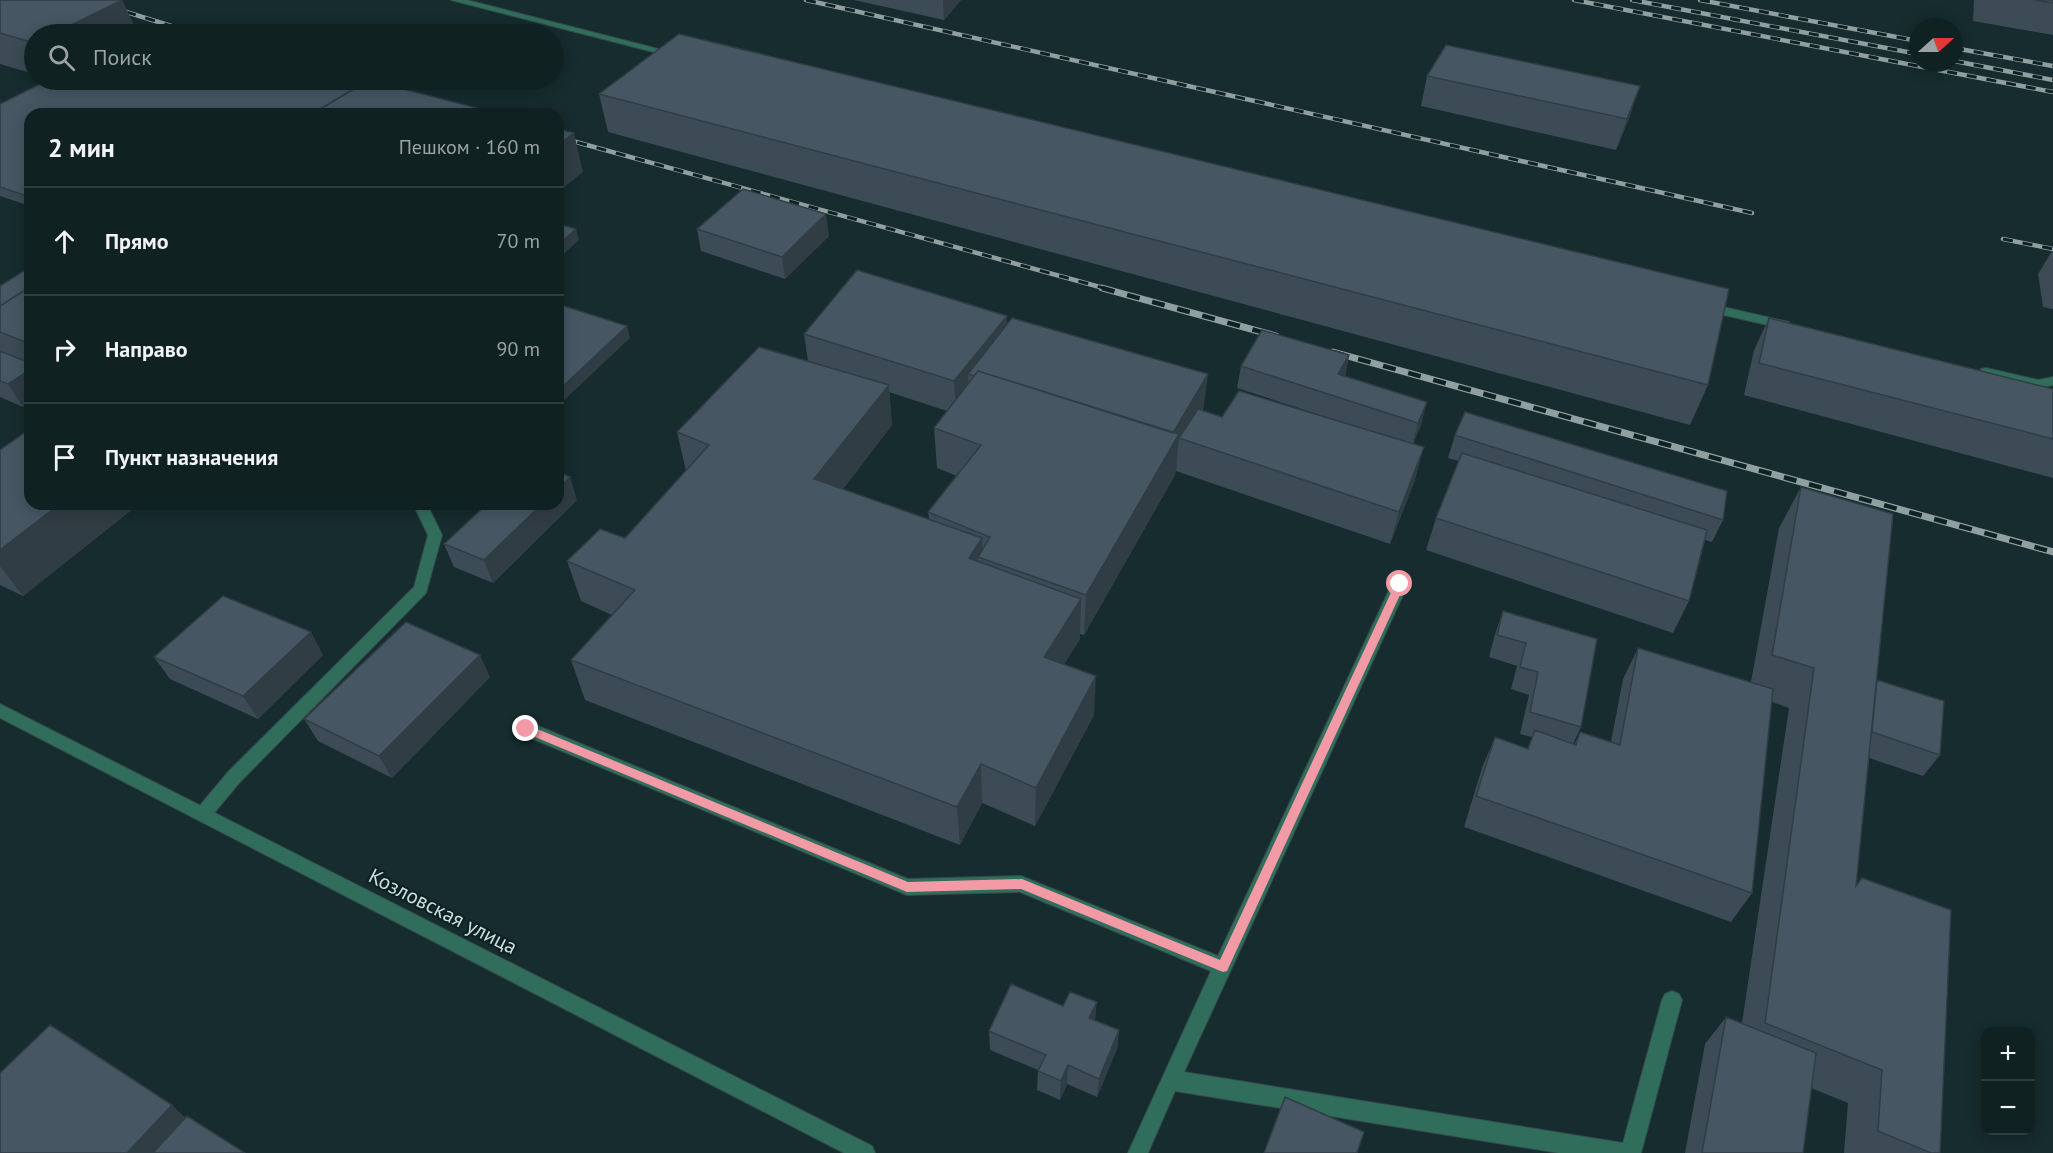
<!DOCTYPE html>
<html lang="ru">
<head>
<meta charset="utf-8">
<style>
  :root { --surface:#102122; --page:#1e2e2f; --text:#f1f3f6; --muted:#9ca3a5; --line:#303e40 }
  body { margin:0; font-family:"PT Sans",sans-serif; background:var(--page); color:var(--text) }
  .controls { position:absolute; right:18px; bottom:18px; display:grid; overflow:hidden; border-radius:12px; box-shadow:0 3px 15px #0003 }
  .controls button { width:54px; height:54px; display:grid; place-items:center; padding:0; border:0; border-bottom:2px solid var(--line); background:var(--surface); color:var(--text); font:30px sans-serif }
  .compass { position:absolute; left:1909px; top:18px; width:54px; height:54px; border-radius:50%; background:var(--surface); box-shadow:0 3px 15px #0003; rotate:69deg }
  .stop { position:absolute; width:18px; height:18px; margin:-14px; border:4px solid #f39aa7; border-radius:50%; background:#fff }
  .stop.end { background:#f39aa7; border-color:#fff; box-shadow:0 2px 6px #0008 }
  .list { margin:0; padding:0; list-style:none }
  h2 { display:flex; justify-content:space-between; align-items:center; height:78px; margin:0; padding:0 24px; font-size:26px }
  h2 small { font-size:20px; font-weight:400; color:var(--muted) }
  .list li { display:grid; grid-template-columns:39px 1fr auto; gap:18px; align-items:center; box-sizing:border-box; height:108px; padding:0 24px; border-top:2px solid var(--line) }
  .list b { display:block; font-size:22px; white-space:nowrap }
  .list em { font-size:20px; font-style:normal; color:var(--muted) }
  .icon { flex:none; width:33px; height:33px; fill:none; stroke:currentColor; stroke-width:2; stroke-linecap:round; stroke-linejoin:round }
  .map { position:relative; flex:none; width:2053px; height:1153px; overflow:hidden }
  .search { position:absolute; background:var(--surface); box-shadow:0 3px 15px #0003; left:24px; top:24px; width:540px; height:66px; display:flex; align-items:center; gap:15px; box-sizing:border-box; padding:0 21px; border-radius:33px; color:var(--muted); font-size:22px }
  .panel { position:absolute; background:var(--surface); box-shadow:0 3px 15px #0003; left:24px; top:108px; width:540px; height:402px; border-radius:18px }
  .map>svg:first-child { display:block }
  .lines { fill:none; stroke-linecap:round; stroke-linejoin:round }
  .service-casing { stroke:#34484a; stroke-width:2 }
  .tertiary-casing { stroke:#34484a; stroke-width:2 }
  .service { fill:#306e5b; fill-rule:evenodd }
  .tertiary { fill:#306e5b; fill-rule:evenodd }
  .rail-far1-casing { stroke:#90a0a1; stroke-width:4.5 }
  .rail-casing { stroke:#90a0a1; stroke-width:7 }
  .rail-far1 { stroke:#0c2225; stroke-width:3; stroke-dasharray:10; stroke-linecap:butt }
  .rail { stroke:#0c2225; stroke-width:4.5; stroke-dasharray:13; stroke-linecap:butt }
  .wall { fill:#3c4b55; fill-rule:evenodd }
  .shaded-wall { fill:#313d45 }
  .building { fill:#465763; stroke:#313d45; stroke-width:1.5 }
  .route { fill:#f39aa7 }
  .labels { text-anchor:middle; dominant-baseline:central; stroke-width:4.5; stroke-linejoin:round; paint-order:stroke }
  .near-street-label { font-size:21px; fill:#d0ddde; stroke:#0c2225 }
</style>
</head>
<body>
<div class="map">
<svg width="2053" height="1153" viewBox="0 0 2053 1153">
  <rect width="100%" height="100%" fill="#162c2e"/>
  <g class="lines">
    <defs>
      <path id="service" d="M451,0H467L682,55L677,58Z
        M1706,303L1789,322L1791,325L1785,329L1702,310L1700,307L1702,304Z
        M1986,368L2038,380L2053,377V385L2038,388L1981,375L1980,372L1981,369Z
        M413,504H427L442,535L426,593L240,782L209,819L203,821L197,819L194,814L197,809L228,772L414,587L428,535Z
        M1400,578L1405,580L1408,584L1184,1072L1623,1143L1662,1000L1665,994L1672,991L1679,994L1682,1000L1641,1153H1559L1175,1091L1148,1153H1128L1211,971L1020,892L907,895L521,734L519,729L521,724L527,722L533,724L908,879L1021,876L1218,956L1392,584L1395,580Z"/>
      <path id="tertiary" d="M0,704L872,1146L875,1153H844L0,718Z"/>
    </defs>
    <use href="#service" class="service-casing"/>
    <use href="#tertiary" class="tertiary-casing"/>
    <use href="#service" class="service"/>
    <use href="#tertiary" class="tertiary"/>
    <defs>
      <path id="rail-far1" d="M88,0L197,34
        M806,0L1752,213
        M1574,0L2053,92
        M1632,0L1918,54
        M1700,0L1918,41
        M1954,48L2053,66
        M1954,61L2053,80
        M350,80L380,88
        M558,137L1107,289
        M2003,239L2053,249"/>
      <path id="rail" d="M1102,288L1276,336
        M1333,352L2053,552"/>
    </defs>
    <use href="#rail-far1" class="rail-far1-casing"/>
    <use href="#rail" class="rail-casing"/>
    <use href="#rail-far1" class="rail-far1"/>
    <use href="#rail" class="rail"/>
  </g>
  <path class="wall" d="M0,0H122L138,34H34V74L0,64Z
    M854,0H961L944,20Z
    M1974,0H2053V35L1973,21Z
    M1427,76L1630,116L1616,150L1421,106Z
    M360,85L500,114H30V206L0,196V104Z
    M599,94L1708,385L1690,425L608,132Z
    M697,229L829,236L785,279L701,251Z
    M2052,251L2053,252V309L2043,307L2038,274Z
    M30,267V402L23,407L0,397V286Z
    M1007,316V324L1204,406L1202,411L1222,417L1351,425L1237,388L1241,366L1349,355L1345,377L1421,425L1413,444L1415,480L1390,544L1176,471L1178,452L1175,475L1084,635L1080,634V639L1064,664L1094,715L1035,826L982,803L960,845L585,700L571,660L612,615L581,601L567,561L625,538L686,471L677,432L808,361L804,334ZM889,392L947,411L934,428L937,468L957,476L928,512L929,519L843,489L892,425Z
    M1769,318L2053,389V478L1744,395L1754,350Z
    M1455,435L1723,520L1712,542L1705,540L1689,601L1673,633L1426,550L1436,518L1459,461L1448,458Z
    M0,450L30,504H139L23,596L0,585Z
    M1801,487L1877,680L1940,755L1923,776L1869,758L1856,886L1931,1153H1844L1848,1103L1811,1088L1803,1153H1685L1705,1044L1726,1017L1742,1023L1789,708L1772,702L1752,893L1731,922L1464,827L1482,768L1495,737L1527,749L1532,737L1520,734L1529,695L1511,689L1517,666L1489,657L1495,634L1503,611L1597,639L1581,727L1573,744L1574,745L1580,732L1611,742L1623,679L1638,648L1751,682L1779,528Z
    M577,500L493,583L454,567L444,544Z
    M323,655L258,719L170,679L154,657Z
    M490,677L392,778L318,741L304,719Z
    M1095,1020L1119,1030L1117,1049L1097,1097L1067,1084L1060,1100L1037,1090L1038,1070L990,1050L989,1031Z"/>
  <path class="shaded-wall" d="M122,0L138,34H53Z
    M943,0H961L944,20Z
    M1640,86L1630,116L1616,150L1627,119Z
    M574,133L583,172L558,192V145Z
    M826,214L829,236L785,279L782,257Z
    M576,229L579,240L558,259V245Z
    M1007,316L1008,348L968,374L969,397L956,413L954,381Z
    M627,326L630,338L558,406V391Z
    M1349,355L1345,378L1334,397L1338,374Z
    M30,370V402L23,407L8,384Z
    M1208,374L1204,406L1185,440L1179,438L1175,475L1084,635L1086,595L1171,436Z
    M889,385L892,425L820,519L814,479Z
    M1427,402L1421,425L1412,445L1418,423Z
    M1424,447L1415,480L1390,544L1399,512Z
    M570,477L577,500L493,583L484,560L542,504H558V489Z
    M60,504H139L23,596L0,566V550Z
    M982,538L983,559L978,557L979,586L969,558Z
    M1081,599L1080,639L1044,697V657Z
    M311,632L323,655L258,719L243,696Z
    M480,655L490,677L392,778L379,756Z
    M1096,676L1094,715L1035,826L1036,788Z
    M981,764L982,803L960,845L957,807Z
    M1097,1002L1095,1021L1089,1018Z
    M1119,1030L1117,1049L1097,1097L1099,1079Z
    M1068,1065L1067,1084L1060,1100L1061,1081Z
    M172,1105L199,1131L179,1153H127Z"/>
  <path class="building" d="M0,0H122L53,34H34V43L0,33Z
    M2034,0H2053V3Z
    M157,25L188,34H138Z
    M679,34L1729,289L1708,385L599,94Z
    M1446,45L1640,86L1627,119L1427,76Z
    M48,80H342L360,85L312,114H30V197L0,187V104Z
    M369,80L500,114H312Z
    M558,129L574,133L558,145Z
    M743,189L826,214L782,257L697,229Z
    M558,224L576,229L558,245Z
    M30,267V287L0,306V286Z
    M857,270L1007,316L954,381L804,334Z
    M30,287V344L0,332V306Z
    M558,304L627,326L558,391Z
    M1012,318L1208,374L1173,433L978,371L974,376L968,374Z
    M1769,318L2053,389V439L1759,363Z
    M1262,330L1349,355L1338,374L1427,402L1418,423L1241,366Z
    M759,347L889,385L814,479L982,538L969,558L1081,599L1044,657L1096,676L1036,788L981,764L957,807L571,660L635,590L567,561L600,529L625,538L709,445L677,432Z
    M0,351L30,363V370L8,384L0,381Z
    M978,371L1179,434L1086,595L978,557L990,537L928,512L981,445L934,428Z
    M1239,391L1424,447L1399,512L1179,438L1198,409L1222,417Z
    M1465,412L1727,491L1723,520L1455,435Z
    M30,429V504H60L0,550V450Z
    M1462,453L1707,530L1689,601L1436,518Z
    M558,472L570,477L558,489Z
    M1801,487L1893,514L1856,886L1862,878L1951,910L1940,1153H1931L1878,1131L1882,1070L1765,1023L1814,668L1772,655Z
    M487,504H542L484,560L444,544Z
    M223,596L311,632L243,696L154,657Z
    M1503,611L1597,639L1581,727L1530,712L1538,672L1520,667L1526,643L1497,635Z
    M406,622L480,655L379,756L304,719Z
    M1638,648L1773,689L1752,893L1476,796L1495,737L1528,749L1535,730L1576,745L1580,732L1620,745Z
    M1877,680L1944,701L1940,755L1872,732Z
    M1011,984L1063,1006L1070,992L1097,1002L1089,1018L1119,1030L1099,1079L1068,1065L1061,1081L1038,1071L1046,1055L989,1031Z
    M1726,1017L1816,1053L1803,1153H1702Z
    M50,1025L172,1105L127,1153H0V1073Z
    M1285,1097L1364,1132L1357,1153H1264Z
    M187,1116L245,1153H153Z"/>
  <path class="route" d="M1400,580L1405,584L1227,971L1223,972L1021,889L907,892L523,732L521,729L526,725L530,726L908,882L1022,879L1220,960L1395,584Z"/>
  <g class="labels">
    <g class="near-street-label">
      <text transform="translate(443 911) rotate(27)">Козловская улица</text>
    </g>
  </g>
</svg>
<div class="controls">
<button>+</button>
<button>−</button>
</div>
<svg class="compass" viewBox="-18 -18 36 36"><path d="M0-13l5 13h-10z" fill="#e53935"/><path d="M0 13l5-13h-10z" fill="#9ca3a5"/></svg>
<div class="stop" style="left:1400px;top:584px"></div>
<div class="stop end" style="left:526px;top:729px"></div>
<div class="search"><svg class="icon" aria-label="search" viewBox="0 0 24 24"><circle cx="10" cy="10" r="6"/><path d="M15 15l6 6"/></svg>Поиск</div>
<section class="panel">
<h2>2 мин<small>Пешком · 160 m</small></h2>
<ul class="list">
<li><svg class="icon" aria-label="ahead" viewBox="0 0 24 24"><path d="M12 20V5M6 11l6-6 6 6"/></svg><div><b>Прямо</b></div><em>70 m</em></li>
<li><svg class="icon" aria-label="right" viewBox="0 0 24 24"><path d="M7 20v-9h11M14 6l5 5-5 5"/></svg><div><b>Направо</b></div><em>90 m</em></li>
<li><svg class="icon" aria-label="arrive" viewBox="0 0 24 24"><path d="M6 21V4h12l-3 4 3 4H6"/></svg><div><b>Пункт назначения</b></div></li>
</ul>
</section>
</div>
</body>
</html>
